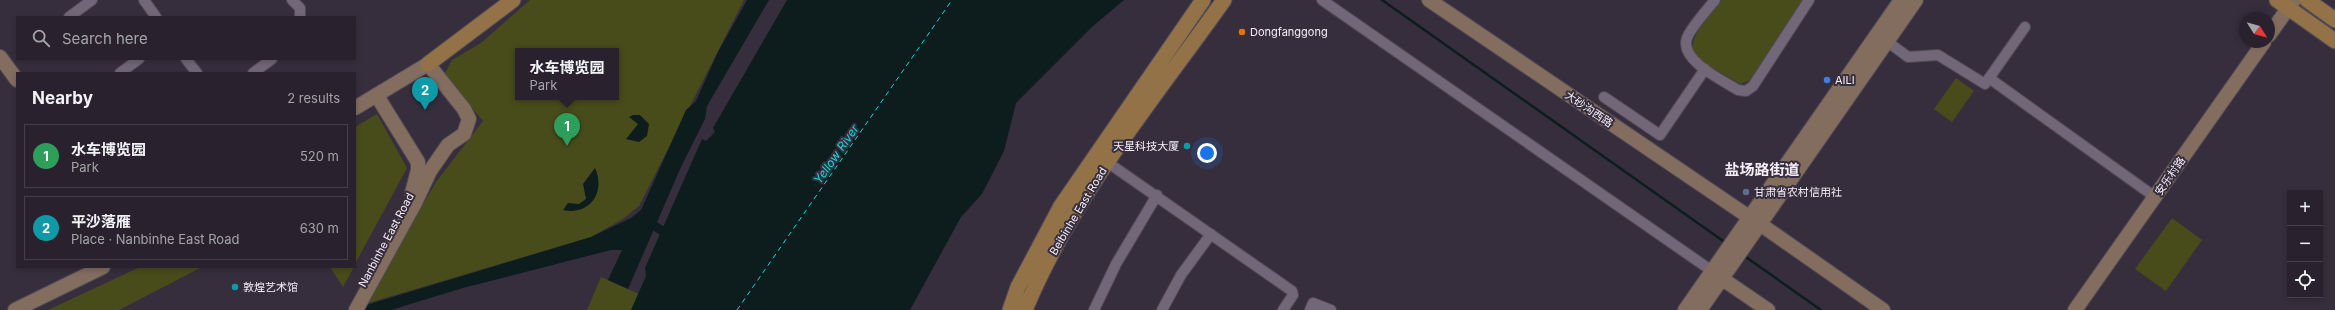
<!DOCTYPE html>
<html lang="en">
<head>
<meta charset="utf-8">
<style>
  :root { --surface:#29222e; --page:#312a36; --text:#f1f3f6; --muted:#a5a4aa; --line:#453f4a; --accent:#8cb9fc }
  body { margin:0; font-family:Inter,"Noto Sans SC",sans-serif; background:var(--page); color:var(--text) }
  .controls { position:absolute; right:12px; bottom:12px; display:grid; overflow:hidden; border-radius:0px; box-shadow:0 2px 6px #0003 }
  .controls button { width:36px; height:36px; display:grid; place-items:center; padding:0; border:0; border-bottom:1px solid var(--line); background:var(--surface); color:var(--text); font:20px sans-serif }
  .compass { position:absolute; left:2239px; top:12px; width:36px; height:36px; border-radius:50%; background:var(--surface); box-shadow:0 2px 6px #0003; rotate:127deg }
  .you { position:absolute; left:1207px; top:153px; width:14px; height:14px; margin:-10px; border:3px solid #fff; border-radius:50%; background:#1a73e8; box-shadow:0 0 0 6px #1a73e833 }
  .badge { display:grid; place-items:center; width:26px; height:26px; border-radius:50%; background:var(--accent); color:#fff; font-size:13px; font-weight:700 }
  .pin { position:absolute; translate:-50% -33px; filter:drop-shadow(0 1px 2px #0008) }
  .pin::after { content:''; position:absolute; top:21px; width:14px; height:12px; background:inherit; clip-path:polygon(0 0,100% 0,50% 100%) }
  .popup { position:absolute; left:515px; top:48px; width:104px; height:52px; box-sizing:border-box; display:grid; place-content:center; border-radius:0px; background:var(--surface); filter:drop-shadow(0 1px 3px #0005); font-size:13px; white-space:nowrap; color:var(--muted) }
  .popup b { font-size:15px; color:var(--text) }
  .popup::after { content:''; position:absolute; left:50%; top:100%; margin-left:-8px; border:8px solid transparent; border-top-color:var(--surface) }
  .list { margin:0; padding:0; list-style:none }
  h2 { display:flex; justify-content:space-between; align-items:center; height:52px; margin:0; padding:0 16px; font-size:17px }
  h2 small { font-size:13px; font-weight:400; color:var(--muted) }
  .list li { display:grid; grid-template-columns:26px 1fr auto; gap:12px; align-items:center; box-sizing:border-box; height:64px; margin:0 8px 8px; padding:0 8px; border:1px solid var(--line); border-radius:0px }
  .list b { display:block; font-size:15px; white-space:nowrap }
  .list p { margin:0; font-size:13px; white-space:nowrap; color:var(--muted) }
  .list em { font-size:13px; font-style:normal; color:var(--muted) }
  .icon { flex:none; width:22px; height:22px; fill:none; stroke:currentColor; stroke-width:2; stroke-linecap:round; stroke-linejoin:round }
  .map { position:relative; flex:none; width:2335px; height:310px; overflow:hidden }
  .search { position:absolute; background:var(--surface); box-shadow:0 2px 6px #0003; left:16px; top:16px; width:340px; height:44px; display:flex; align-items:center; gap:10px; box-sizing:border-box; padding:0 14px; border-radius:0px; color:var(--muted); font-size:15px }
  .panel { position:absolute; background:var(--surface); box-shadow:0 2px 6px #0003; left:16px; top:72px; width:340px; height:196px; border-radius:0px }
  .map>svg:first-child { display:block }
  .green { fill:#484c1b; fill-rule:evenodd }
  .water { fill:#0d1c1d }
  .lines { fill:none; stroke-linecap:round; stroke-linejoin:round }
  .stream { stroke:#0d1c1d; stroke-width:2.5 }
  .canal { stroke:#0d1c1d; stroke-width:9 }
  .ferry { stroke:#17d9df; stroke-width:1; stroke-dasharray:5 4; stroke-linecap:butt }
  .street-casing { stroke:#514a56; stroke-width:12 }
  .secondary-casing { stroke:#514a56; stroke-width:16 }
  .primary-casing { stroke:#514a56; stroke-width:17 }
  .street { stroke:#716778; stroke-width:10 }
  .secondary { stroke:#836d5f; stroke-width:14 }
  .primary { stroke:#947247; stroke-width:15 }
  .food-dot { fill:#e8710a; stroke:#372e3d; stroke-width:1.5 }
  .shop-dot { fill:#3f7fe0; stroke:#372e3d; stroke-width:1.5 }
  .culture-dot { fill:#0f9aa8; stroke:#372e3d; stroke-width:1.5 }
  .service-dot { fill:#5c6f8a; stroke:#372e3d; stroke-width:1.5 }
  .labels { text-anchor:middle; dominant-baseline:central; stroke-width:4; stroke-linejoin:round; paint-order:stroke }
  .poi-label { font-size:11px; fill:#f4eef8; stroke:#372e3d; text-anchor:start }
  .street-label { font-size:11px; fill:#f4eef8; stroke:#372e3d }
  .water-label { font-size:12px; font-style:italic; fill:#17d9df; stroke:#372e3d }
  .district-label { font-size:15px; font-weight:bold; fill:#f4eef8; stroke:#372e3d }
</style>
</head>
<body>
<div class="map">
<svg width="2335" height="310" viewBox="0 0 2335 310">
  <rect width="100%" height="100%" fill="#372e3d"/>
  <path class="green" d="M530,0H744L639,206L623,219L591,237L365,304L436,182L483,121L444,75L452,60L481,43ZM518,51H616V97H518Z
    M1722,0H1804L1802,8L1751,80L1740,84L1694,57C1686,37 1711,15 1722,0Z
    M1956,78L1974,91L1952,122L1934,109Z
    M377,114L407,168L355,264V127Z
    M2172,218L2202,240L2166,291L2135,269Z
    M140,267H202L119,310H48Z
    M330,267H354L343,287Z
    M601,277L639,294L631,310H587Z"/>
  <path class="water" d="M747,0H769L707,106L705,119L681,167L628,289L608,280L622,250H611L463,288L391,310H350L591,237L631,218L641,210L686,110L696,101L718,52Z
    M787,0H1124L1092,27L1016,103L1004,151L982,194L961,217L910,310H631L646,276L645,268L702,139L706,141L715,132L713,128Z
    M633,115H640L649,124L647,136L639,142L626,139L638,124L629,117Z
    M595,168C606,192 590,216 563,210L568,203L579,204L586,199L583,184Z"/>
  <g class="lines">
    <path class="stream" d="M1382,0L1726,243
      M1743,255L1821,310"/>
    <path class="canal" d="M646,220L671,237"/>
    <path class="ferry" d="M737,310L952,0"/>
    <defs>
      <path id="street" d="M144,0L156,17
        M292,0L300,8V17
        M1322,0L1712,271
        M1715,0C1707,10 1691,27 1687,38C1679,60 1722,80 1738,90L1746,91L1753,86L1809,0
        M69,17L92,0
        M1888,42L1908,57L1938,55L1985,84L2025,27
        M186,59L197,73
        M120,73L139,59
        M253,73L272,59
        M1989,78L2155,197
        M1604,97L1660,135L1705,69
        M1107,162L1292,291L1293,295L1283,310
        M1094,310L1116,264L1157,195
        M1162,310L1181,275L1211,234
        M1310,310L1313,303L1331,310"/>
      <path id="secondary" d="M1429,0L1749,217
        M2269,35L2294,0
        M0,57L17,80
        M377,96L418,162V170L412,193
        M355,108L428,64L464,109L469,119L464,134L448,145L430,171L415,203L356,310
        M1760,224L1883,310
        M1721,278L1768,310
        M15,310L103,267
        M1685,310L1901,0
        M1700,310L1916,0
        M2075,310L2264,42"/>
      <path id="primary" d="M2277,0L2335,41
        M2307,0L2335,20
        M428,64L513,0
        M1010,310L1018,287L1061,206L1203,0
        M1025,310C1072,196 1153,100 1224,0"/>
    </defs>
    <use href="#street" class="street-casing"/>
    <use href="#secondary" class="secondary-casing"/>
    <use href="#primary" class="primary-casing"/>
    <use href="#street" class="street"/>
    <use href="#secondary" class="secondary"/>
    <use href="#primary" class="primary"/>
  </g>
  <circle class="food-dot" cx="1242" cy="32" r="4"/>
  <circle class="shop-dot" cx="1827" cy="80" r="4"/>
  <g class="culture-dot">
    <circle cx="1187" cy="146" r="4"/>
    <circle cx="235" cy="287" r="4"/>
  </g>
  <circle class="service-dot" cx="1746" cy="192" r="4"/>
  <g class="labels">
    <g class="poi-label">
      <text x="1250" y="32">Dongfanggong</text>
      <text x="1835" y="80">AILI</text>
      <text x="1179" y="146" text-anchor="end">天星科技大厦</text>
      <text x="1754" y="192">甘肃省农村信用社</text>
      <text x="243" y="287">敦煌艺术馆</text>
    </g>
    <g class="street-label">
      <text transform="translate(1589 109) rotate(34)">大砂沟西路</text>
      <text transform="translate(2170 176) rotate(-55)">安乐村路</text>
      <text transform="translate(1078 211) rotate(-59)">Beibinhe East Road</text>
      <text transform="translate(386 240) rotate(-62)">Nanbinhe East Road</text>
    </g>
    <g class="water-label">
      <text transform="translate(836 154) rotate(-55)">Yellow River</text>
    </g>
    <g class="district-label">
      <text x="1762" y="169">盐场路街道</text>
    </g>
  </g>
</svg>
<div class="controls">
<button>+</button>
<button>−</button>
<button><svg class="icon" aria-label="locate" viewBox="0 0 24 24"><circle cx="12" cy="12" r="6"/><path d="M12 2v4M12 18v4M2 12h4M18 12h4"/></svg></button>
</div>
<svg class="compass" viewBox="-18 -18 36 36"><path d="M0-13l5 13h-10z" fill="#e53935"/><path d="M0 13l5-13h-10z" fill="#a5a4aa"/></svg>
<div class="you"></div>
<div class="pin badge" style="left:567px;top:146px;background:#2e9e5b">1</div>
<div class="popup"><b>水车博览园</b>Park</div>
<div class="pin badge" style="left:425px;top:110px;background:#0f9aa8">2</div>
<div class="search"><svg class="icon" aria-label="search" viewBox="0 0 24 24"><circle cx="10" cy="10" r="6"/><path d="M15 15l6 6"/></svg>Search here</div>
<section class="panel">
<h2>Nearby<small>2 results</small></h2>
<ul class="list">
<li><span class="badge" style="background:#2e9e5b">1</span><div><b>水车博览园</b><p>Park</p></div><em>520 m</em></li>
<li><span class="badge" style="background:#0f9aa8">2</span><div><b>平沙落雁</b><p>Place · Nanbinhe East Road</p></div><em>630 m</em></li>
</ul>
</section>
</div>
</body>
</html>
